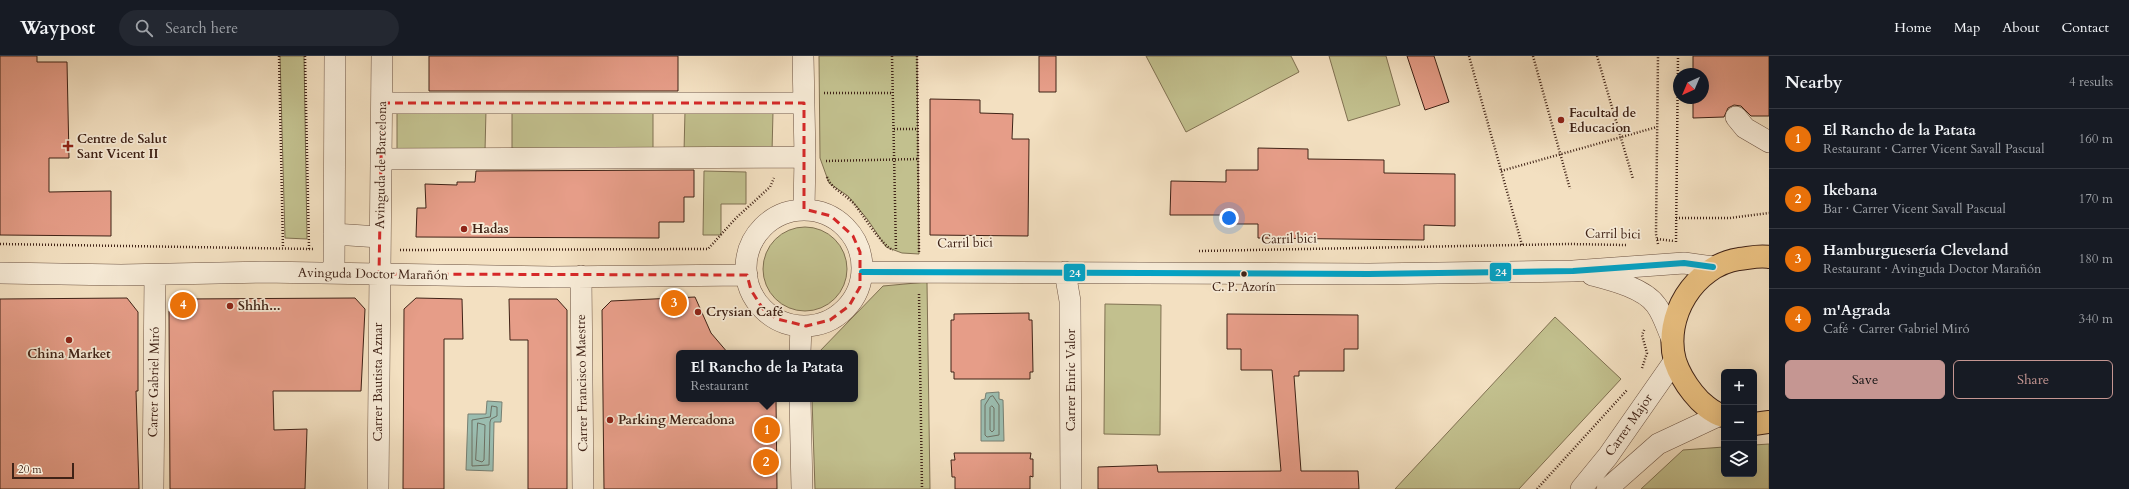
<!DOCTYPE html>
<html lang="en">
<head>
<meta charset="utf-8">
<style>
  :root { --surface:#171b24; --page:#242831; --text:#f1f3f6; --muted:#9ea1a6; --line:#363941; --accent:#c59692 }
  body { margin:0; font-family:Cardo,serif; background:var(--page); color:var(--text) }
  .controls { position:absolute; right:12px; bottom:12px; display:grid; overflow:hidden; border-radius:6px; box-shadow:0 4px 16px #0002 }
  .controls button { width:36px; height:36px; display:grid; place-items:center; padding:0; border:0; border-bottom:1px solid var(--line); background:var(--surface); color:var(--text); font:20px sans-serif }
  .compass { position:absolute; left:1673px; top:12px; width:36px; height:36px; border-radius:50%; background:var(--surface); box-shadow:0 4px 16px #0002; rotate:224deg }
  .scale { position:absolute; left:12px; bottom:10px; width:62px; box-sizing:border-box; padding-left:4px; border:2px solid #3f2216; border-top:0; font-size:11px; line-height:14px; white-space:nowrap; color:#3f2216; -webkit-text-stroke:3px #f7ebd7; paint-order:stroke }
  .you { position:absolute; left:1229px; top:162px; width:14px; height:14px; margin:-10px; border:3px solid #fff; border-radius:50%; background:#1a73e8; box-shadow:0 0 0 6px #1a73e833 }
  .badge { display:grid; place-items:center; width:26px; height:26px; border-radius:50%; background:var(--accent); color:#fff; font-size:13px; font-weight:700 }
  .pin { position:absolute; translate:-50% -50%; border:2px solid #fff; box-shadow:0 1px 4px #0006 }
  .popup { position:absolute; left:676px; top:294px; width:182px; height:52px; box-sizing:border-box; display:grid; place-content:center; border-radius:6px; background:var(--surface); filter:drop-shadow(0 1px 3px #0005); font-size:13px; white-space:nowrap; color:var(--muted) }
  .popup b { font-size:15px; color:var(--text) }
  .popup::after { content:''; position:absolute; left:50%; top:100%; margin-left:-8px; border:8px solid transparent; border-top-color:var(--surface) }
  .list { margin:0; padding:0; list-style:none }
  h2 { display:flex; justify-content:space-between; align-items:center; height:52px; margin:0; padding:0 16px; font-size:17px }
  h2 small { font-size:13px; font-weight:400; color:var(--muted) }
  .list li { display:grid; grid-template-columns:26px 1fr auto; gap:12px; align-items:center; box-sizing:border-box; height:60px; padding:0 16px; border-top:1px solid var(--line) }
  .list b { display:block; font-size:15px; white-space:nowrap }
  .list p { margin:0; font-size:13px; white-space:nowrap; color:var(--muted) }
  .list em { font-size:13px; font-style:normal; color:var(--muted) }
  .actions { display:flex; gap:8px; padding:12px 16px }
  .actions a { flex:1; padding:9px 0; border:1px solid var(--accent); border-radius:6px; text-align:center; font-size:14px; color:var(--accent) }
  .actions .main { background:var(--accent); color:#111 }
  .icon { flex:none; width:22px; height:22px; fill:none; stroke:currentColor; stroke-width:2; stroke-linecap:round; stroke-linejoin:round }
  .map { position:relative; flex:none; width:1769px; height:433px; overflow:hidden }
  header { display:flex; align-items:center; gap:24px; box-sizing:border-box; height:56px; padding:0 20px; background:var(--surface); border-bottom:1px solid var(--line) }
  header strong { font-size:19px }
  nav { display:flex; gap:22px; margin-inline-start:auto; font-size:14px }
  .search { width:280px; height:36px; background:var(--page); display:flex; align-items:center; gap:10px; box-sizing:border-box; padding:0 14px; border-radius:22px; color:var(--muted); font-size:15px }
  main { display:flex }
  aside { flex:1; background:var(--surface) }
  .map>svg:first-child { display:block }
  .green { fill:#c2c08e; stroke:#807152 }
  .water { fill:#9bbdb0; stroke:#767f72 }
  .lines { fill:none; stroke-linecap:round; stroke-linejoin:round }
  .shore { stroke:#6d7063; stroke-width:1 }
  .building { fill:#e69d88; stroke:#3f2216 }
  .minor-casing { stroke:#6c5241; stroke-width:22 }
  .major-casing { stroke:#3f2216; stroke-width:24 }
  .path { stroke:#3f2216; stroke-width:2.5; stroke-dasharray:1 2; stroke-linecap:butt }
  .minor { stroke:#f7ebd7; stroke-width:21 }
  .major { stroke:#eac080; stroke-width:22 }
  .bus-1-casing { stroke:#f7ebd7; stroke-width:9 }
  .bus-1 { stroke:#03a2c5; stroke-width:6 }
  .marked { fill:none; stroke:#d62828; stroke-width:3; stroke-dasharray:8 5; stroke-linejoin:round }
  .poi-dot { fill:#8f2418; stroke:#f7ebd7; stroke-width:1.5 }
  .bus-dot { fill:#3f2216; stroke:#f7ebd7; stroke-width:1.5 }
  .labels { text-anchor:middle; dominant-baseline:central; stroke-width:3.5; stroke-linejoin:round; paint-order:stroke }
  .bus-label { font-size:12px; fill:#3f2216; stroke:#f7ebd7 }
  .poi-label { font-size:13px; font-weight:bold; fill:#3f2216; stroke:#f7ebd7; text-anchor:start }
  .street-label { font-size:13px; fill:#3f2216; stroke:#f7ebd7 }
  .line-badge { stroke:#f7ebd7; stroke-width:1.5 }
  .badge-label { font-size:11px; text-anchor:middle; font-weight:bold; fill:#fff }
</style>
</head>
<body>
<header>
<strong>Waypost</strong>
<div class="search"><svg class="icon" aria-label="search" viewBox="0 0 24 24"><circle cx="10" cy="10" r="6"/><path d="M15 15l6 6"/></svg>Search here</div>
<nav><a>Home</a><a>Map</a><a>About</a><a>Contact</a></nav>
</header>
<main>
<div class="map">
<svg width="1769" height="433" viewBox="0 0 1769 433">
  <rect width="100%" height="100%" fill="#f3e0c1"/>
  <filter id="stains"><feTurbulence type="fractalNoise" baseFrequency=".005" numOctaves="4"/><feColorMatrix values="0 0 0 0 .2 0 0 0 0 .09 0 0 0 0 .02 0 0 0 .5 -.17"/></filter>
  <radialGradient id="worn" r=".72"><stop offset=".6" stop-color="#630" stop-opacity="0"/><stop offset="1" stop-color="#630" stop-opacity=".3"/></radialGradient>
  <path class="green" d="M280,0H304L307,183L285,182Z
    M819,0H917L919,198L902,197L886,191L868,164L848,140L829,127L820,102Z
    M1146,0H1291L1299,16L1186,76Z
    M1329,0H1386L1400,49L1348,65Z
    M397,54H486L485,95L397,94Z
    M685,55L773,56L772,96H684Z
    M512,56H653V95H512Z
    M704,115L746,116V148H721V179H703Z
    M763 213a42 42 0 1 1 84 0a42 42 0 1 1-84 0Z
    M927,226L930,433H815L812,343H855V297H818L883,230Z
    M1105,248L1161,249L1160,379L1104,378Z
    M1555,261L1621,323L1519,433H1395Z
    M1769,388V433H1641L1683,394L1724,391V418H1754V389Z"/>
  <path class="water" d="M999,336V343L1003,344L1004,385H981V344L985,343L986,337Z
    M487,345L502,346L501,366H494L493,415L466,414L468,358H486Z"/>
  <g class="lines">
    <path class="shore" d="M993,340L999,349V379L987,381L985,379V349L990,341Z
      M492,350L497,351V360L491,363L490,366L489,409L472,410V364L490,361Z
      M992,350L994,352V374L992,376L990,374V352Z
      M478,367L485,369L484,404L482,406L476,404Z"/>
  </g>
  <path class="building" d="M0,0H37V6H67L69,102H49V136L111,135V180L0,179Z
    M429,0H678V35H429Z
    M1039,0H1056V36H1039Z
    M1407,0H1434L1449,46L1425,54Z
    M1693,0H1769V60H1751L1741,50L1734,49L1728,52L1724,61L1693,62V42H1703V18H1693Z
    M930,43L980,44V57L1013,58L1012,83H1029L1028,180L930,179Z
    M1258,92L1308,93V103L1384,104V117L1455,118V170L1424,169V184L1258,182V168H1226V159H1170L1171,125L1226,126V114H1258Z
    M694,114V141H684V166H659V182L416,181L417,152H426L425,128L457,129V126H475L476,115Z
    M695,241L711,277L728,297H679V343H776L777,433H604L602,254L611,245Z
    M127,242L138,256V335H136L139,433H0V243Z
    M355,242L365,253L361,335H273L274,374L307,373L305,433H170L169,255L182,243Z
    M416,242L462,243L463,283H444V433H403L404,253Z
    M509,243H557L567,254V433H528V284H510Z
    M1029,257V264H1032L1033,316H1030V323H954V316H951V264H954V258Z
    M1227,258L1358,259V293H1344V315H1299V320H1294L1301,415H1358L1359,433H1098V411L1157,409L1158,416L1281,415L1272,314H1241V293H1227Z
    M954,397H1031L1030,403H1033V421L1030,420V433H955V421H952L951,404H955Z"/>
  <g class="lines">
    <defs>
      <path id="minor" d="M803,0L805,101L804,153
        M382,47H804
        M1736,61L1745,72L1769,86
        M382,103L805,101
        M746 212a58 58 0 1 1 116 0a58 58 0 1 1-116 0Z
        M334,178L379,181
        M862,216L1369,218L1573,215L1684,207L1713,211
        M1065,216L1070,245L1071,433
        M0,217L121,219L262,216L552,221L747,219
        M334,217L335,0
        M1592,219C1611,224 1644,232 1656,249C1663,258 1667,272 1672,283
        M581,220L583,433
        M800,297L801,270
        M800,343L802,433
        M153,433L155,219
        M378,433L382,0
        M1581,433L1608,400L1675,304
        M1607,433L1658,388L1720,359"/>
      <path id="major" d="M1724,360C1712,357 1700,346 1693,337C1685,327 1679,317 1675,305C1663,261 1694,210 1739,203C1749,202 1759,199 1769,201
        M1754,368L1769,366"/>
    </defs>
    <use href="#minor" class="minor-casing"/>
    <use href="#major" class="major-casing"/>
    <path class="path" d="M279,0L283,192
      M305,0L309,193
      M892,0L896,195
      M917,0L919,197
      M1469,0L1522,189
      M1533,0L1570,133
      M1597,0L1633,123
      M824,37H892
      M894,73H918
      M826,105L918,103
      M1501,115L1657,71
      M827,121C831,133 847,139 855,149C864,160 881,189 893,194
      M1676,162H1730L1769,157
      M1657,183L1674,185
      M1676,186L1678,0
      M0,188L313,193
      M1658,188L1656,178L1658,0
      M400,194L708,193L736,162L770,131L774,122
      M1199,195L1569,188L1626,189
      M919,238L922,433
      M1642,312L1647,297L1642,279L1645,272
      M1537,433L1627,334"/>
    <use href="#minor" class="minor"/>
    <use href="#major" class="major"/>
    <defs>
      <path id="bus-1" d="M862,216L1369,218L1573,215L1684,207L1713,211"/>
    </defs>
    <use href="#bus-1" class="bus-1-casing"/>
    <use href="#bus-1" class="bus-1"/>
  </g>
  <path class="marked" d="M382,47H804V153L831,160L853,180L860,196V231L849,250L830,264L806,270L777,263L763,253L751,234L747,219L379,218Z"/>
  <g class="poi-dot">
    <circle cx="1561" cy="64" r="4"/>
    <path d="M66 84h4v4h4v4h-4v4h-4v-4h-4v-4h4z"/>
    <circle cx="464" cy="173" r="4"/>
    <circle cx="230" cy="250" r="4"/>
    <circle cx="698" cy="256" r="4"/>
    <circle cx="69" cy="284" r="4"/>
    <circle cx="610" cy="364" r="4"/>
  </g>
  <circle class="bus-dot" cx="1244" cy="218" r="3.5"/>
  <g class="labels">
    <g class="bus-label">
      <text x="1244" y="231">C. P. Azorín</text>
    </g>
    <g class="poi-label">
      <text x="1569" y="57">Facultad de<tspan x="1569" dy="15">Educacion</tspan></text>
      <text x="77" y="83">Centre de Salut<tspan x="77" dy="15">Sant Vicent II</tspan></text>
      <text x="472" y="173">Hadas</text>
      <text x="238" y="250">Shhh...</text>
      <text x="706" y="256">Crysian Café</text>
      <text x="69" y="298" text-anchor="middle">China Market</text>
      <text x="618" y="364">Parking Mercadona</text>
    </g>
    <g class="street-label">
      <text transform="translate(381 109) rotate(-89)">Avinguda de Barcelona</text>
      <text transform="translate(1613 178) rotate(1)">Carril bici</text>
      <text transform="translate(1289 183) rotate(-1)">Carril bici</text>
      <text transform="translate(965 187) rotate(-1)">Carril bici</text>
      <text transform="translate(373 218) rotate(1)">Avinguda Doctor Marañón</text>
      <text transform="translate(1071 324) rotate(-90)">Carrer Enric Valor</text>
      <text transform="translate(154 326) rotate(-89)">Carrer Gabriel Miró</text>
      <text transform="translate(378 326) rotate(-90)">Carrer Bautista Aznar</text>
      <text transform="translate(582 327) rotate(-91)">Carrer Francisco Maestre</text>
      <text transform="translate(1629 369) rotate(-55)">Carrer Major</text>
    </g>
  </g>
  <g class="line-badge">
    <rect x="1489" y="206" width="23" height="20" rx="4" fill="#03a2c5"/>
    <rect x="1063" y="207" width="23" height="19" rx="4" fill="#03a2c5"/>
  </g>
  <g class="badge-label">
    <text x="1501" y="220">24</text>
    <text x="1075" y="221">24</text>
  </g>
  <rect width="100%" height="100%" filter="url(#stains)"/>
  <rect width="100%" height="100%" fill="url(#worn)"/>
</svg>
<div class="controls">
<button>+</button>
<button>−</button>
<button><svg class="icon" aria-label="layers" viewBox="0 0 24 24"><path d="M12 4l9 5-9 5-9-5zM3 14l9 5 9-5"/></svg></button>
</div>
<svg class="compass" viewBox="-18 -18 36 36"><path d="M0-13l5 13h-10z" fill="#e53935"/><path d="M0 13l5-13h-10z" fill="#9ea1a6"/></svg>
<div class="scale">20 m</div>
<div class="you"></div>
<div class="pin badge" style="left:767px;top:374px;background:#e8710a">1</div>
<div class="popup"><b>El Rancho de la Patata</b>Restaurant</div>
<div class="pin badge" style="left:766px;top:406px;background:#e8710a">2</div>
<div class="pin badge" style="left:674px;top:247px;background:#e8710a">3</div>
<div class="pin badge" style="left:183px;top:249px;background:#e8710a">4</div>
</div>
<aside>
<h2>Nearby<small>4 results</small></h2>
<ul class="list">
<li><span class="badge" style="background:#e8710a">1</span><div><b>El Rancho de la Patata</b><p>Restaurant · Carrer Vicent Savall Pascual</p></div><em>160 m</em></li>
<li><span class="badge" style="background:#e8710a">2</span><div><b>Ikebana</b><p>Bar · Carrer Vicent Savall Pascual</p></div><em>170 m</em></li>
<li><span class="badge" style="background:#e8710a">3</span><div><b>Hamburguesería Cleveland</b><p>Restaurant · Avinguda Doctor Marañón</p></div><em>180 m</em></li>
<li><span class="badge" style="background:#e8710a">4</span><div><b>m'Agrada</b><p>Café · Carrer Gabriel Miró</p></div><em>340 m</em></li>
</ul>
<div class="actions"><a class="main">Save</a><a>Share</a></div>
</aside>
</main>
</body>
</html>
